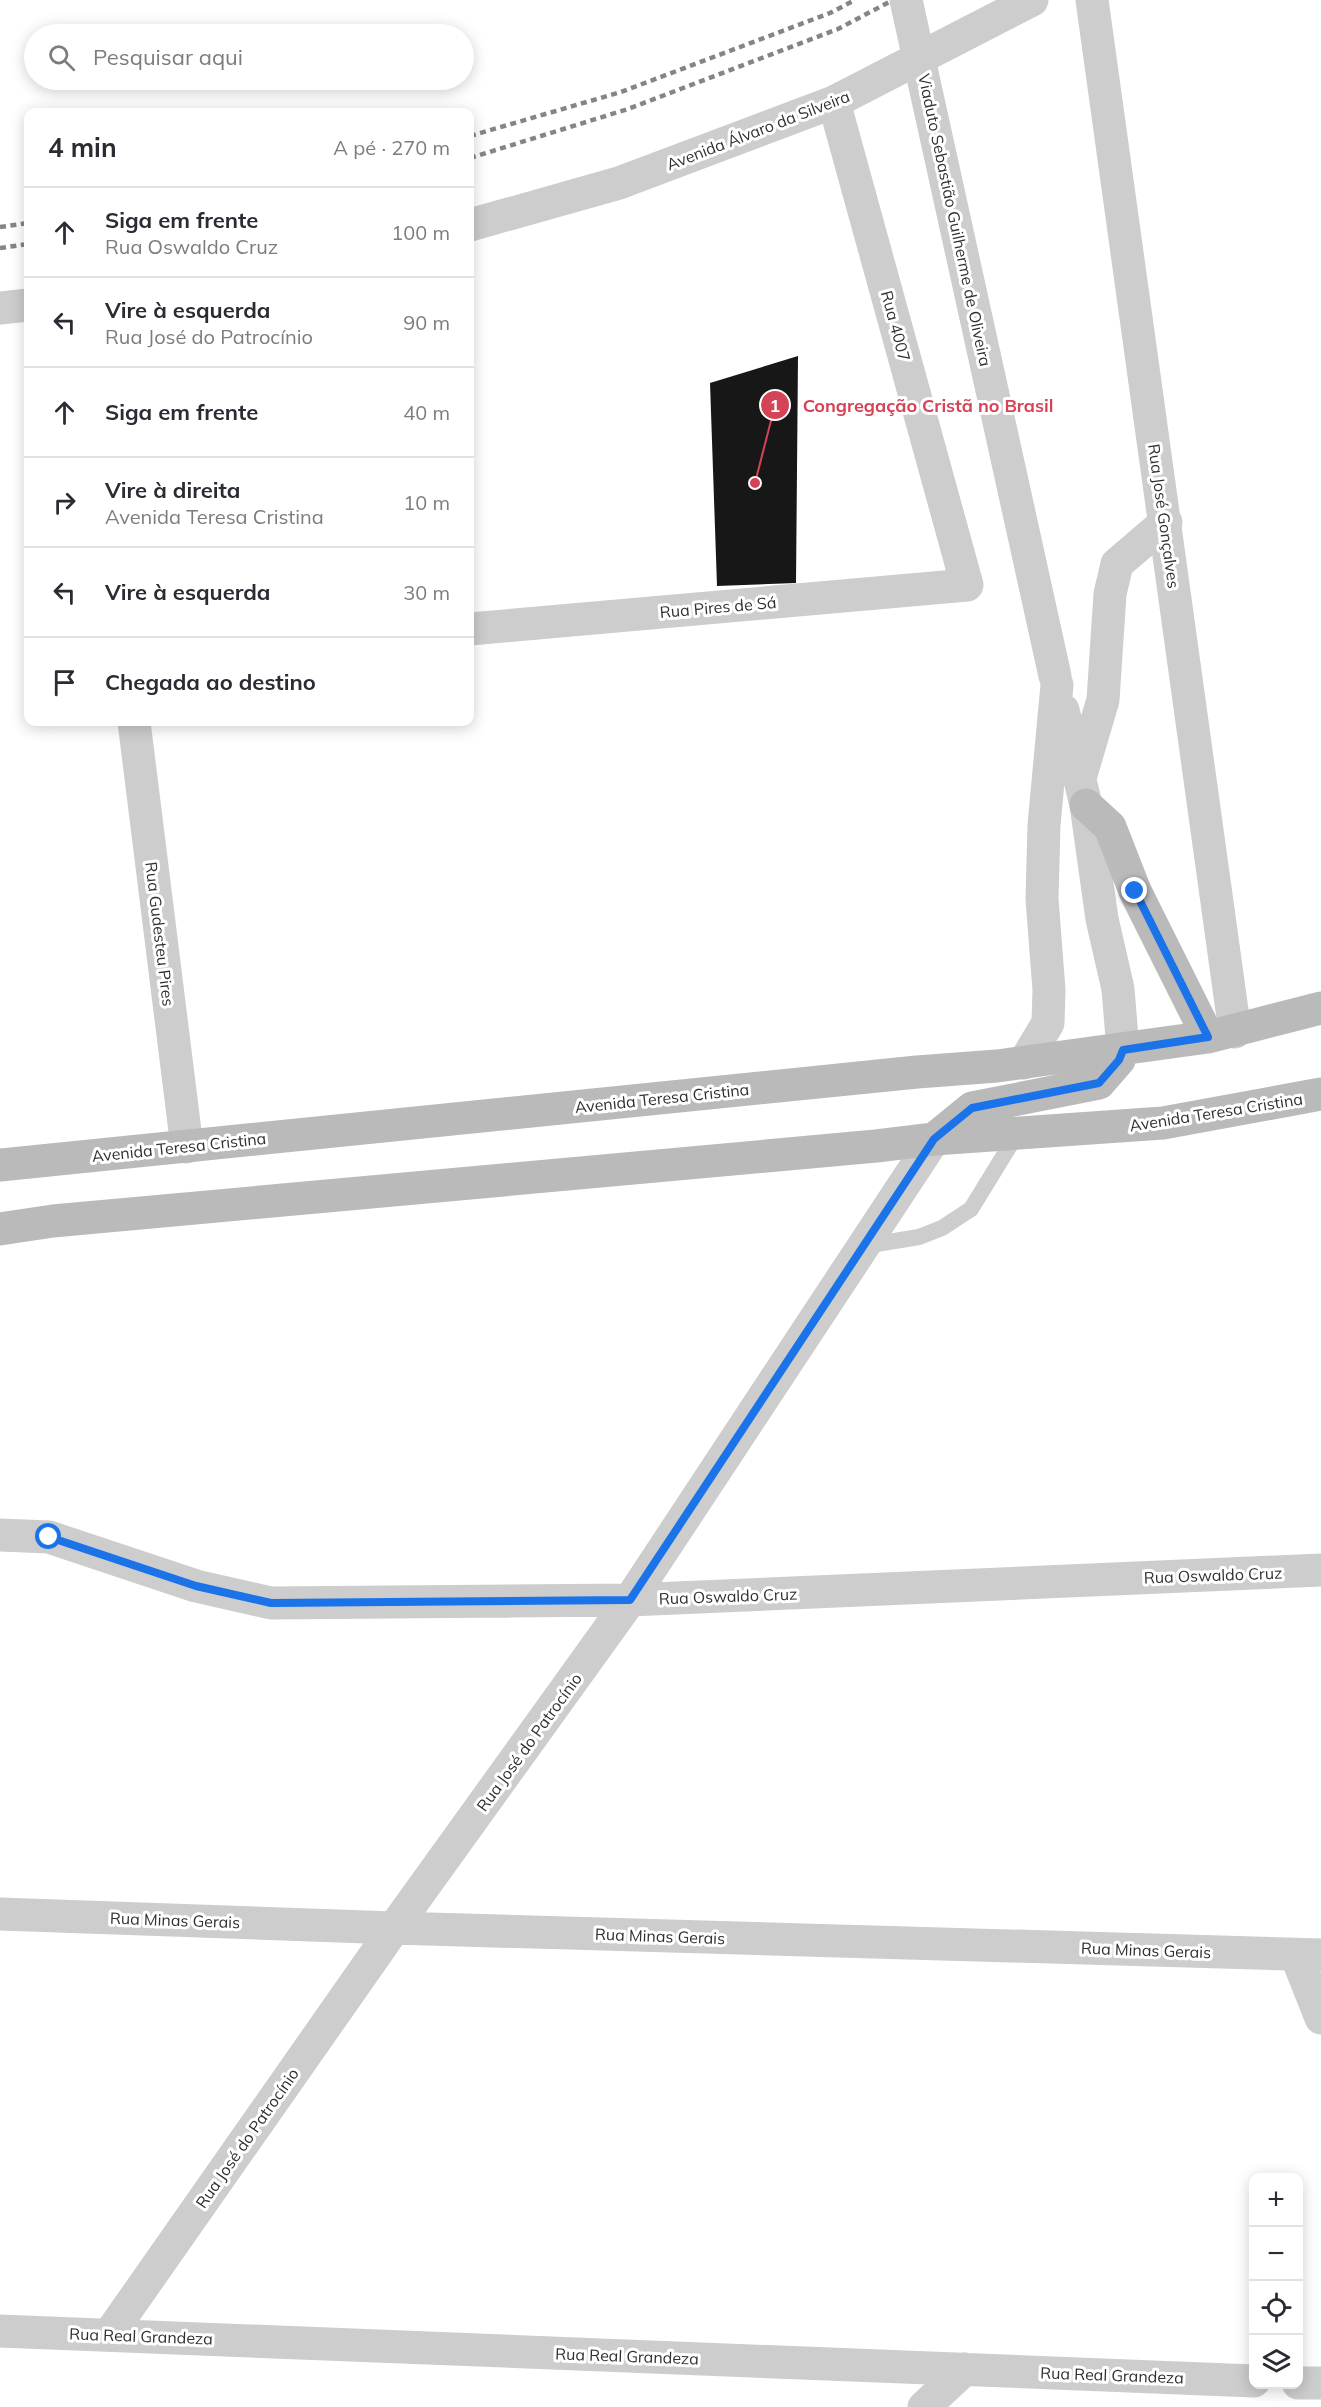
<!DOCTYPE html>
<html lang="pt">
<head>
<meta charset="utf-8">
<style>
  :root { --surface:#fff; --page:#f2f2f3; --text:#2b2b33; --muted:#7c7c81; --line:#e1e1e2 }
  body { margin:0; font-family:Mulish,sans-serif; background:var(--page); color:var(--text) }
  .controls { position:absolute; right:18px; bottom:18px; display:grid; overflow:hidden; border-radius:12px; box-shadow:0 3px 15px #0003 }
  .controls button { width:54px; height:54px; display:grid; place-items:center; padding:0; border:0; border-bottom:2px solid var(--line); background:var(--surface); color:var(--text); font:30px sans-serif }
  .stop { position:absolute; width:18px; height:18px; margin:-14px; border:4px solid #1a73e8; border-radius:50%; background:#fff }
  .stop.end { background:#1a73e8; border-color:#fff; box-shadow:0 2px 6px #0008 }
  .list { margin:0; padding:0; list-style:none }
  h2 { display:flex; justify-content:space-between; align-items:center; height:78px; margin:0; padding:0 24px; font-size:26px }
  h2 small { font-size:20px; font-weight:400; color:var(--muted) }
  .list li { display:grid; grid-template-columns:39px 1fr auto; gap:18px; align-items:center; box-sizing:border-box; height:90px; padding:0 24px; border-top:2px solid var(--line) }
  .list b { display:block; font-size:22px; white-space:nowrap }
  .list p { margin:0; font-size:20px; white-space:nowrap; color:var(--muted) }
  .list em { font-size:20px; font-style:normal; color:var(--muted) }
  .icon { flex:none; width:33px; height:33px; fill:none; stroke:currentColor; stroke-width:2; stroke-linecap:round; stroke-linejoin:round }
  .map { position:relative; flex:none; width:1321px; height:2407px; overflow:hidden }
  .search { position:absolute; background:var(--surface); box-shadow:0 3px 15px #0003; left:24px; top:24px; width:450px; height:66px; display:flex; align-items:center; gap:15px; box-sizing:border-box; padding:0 21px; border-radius:33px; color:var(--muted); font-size:22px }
  .panel { position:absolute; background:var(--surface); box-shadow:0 3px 15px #0003; left:24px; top:108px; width:450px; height:618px; border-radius:12px }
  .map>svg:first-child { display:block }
  .building { fill:#171717 }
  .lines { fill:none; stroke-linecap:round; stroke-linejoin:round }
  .service { stroke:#cdcdcd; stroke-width:16 }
  .minor { stroke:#cdcdcd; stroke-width:33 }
  .tertiary { stroke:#cdcdcd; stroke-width:33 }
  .secondary { stroke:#bababa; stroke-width:33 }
  .rail { stroke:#858585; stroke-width:4.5; stroke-dasharray:6 4.5; stroke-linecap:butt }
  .tertiary-bridge { stroke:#cdcdcd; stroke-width:33 }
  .route { stroke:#1a73e8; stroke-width:8 }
  .labels { text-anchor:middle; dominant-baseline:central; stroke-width:6; stroke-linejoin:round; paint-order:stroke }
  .street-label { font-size:16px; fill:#303030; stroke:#fff }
  .leader { fill:none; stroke:#d54456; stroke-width:2 }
  .callout-dot { fill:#d54456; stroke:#fff; stroke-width:2 }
  .mark-label { font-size:18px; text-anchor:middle; font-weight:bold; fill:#fff }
  .callout-label { font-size:18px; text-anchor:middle; font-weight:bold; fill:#d54456; stroke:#fff; stroke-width:6; stroke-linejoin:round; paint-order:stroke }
</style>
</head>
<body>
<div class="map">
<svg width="1321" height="2407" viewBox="0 0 1321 2407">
  <rect width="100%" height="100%" fill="#fff"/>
  <path class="building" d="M798,356L796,583L717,586L710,383Z"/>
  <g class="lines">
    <path class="service" d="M864,1246L919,1237L942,1228L971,1209L1017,1134"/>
    <path class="minor" d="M1092,0L1235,1032
      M470,225L619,183L834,102L1032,0
      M0,308L28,305
      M470,629L967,585L834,102
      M134,722L187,1147
      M0,1535L49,1537L196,1586L271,1603L630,1600L1321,1570
      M0,1914L394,1928L1321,1955
      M1296,1955L1321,2018
      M0,2331L1254,2381
      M109,2335L394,1928L630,1600L934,1139
      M1298,2383H1321
      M924,2407L965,2369"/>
    <path class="tertiary" d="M1063,710L1086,805L1102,919L1118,989L1123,1050
      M1080,778L1103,700L1110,594L1117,564L1166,522
      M1024,1063L1048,1023L1049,990L1042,899L1044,825L1057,685"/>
    <path class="secondary" d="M1086,805L1110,827L1135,891L1208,1037
      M934,1139L972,1108L1099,1083L1119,1060L1123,1050
      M0,1165L917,1072L997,1066L1208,1037L1321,1008
      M0,1229L53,1221L876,1146L934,1139L1163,1123L1321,1094"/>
    <path class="rail" d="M470,136L621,92L830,13L855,0
      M470,158L628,109L838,29L893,0
      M0,227L28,223
      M0,248L28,244"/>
    <path class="tertiary-bridge" d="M906,0L1055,676"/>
  </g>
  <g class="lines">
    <path class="route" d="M49,1537L196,1586L271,1603L630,1600L934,1139L972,1108L1099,1083L1119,1060L1123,1050L1208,1037L1135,891"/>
  </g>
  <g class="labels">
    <g class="street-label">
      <text transform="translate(758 130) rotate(-21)">Avenida Álvaro da Silveira</text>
      <text transform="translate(955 220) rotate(78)">Viaduto Sebastião Guilherme de Oliveira</text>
      <text transform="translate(896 326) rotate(75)">Rua 4007</text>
      <text transform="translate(1164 516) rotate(82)">Rua José Gonçalves</text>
      <text transform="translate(718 607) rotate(-5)">Rua Pires de Sá</text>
      <text transform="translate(160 934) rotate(83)">Rua Gudesteu Pires</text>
      <text transform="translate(662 1098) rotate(-6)">Avenida Teresa Cristina</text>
      <text transform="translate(1216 1112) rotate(-9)">Avenida Teresa Cristina</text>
      <text transform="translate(179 1147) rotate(-6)">Avenida Teresa Cristina</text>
      <text transform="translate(1213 1575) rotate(-2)">Rua Oswaldo Cruz</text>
      <text transform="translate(728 1596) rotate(-2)">Rua Oswaldo Cruz</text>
      <text transform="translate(529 1742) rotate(-54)">Rua José do Patrocínio</text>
      <text transform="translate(175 1920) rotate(2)">Rua Minas Gerais</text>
      <text transform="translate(660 1936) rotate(2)">Rua Minas Gerais</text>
      <text transform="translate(1146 1950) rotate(2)">Rua Minas Gerais</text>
      <text transform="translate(247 2138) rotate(-55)">Rua José do Patrocínio</text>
      <text transform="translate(141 2336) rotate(2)">Rua Real Grandeza</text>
      <text transform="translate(627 2356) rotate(2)">Rua Real Grandeza</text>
      <text transform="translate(1112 2375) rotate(2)">Rua Real Grandeza</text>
    </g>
  </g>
  <path class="leader" d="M755 483L775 405"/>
  <g class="callout-dot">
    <circle cx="755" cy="483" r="6"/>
    <circle cx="775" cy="405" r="15"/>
  </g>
  <g class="mark-label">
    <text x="775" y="412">1</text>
  </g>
  <g class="callout-label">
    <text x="928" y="412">Congregação Cristã no Brasil</text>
  </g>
</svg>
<div class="controls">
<button>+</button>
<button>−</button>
<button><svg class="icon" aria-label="locate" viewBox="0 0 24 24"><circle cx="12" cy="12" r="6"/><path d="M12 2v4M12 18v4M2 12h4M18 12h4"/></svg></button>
<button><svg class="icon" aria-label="layers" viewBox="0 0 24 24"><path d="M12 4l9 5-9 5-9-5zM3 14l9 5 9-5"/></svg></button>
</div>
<div class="stop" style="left:49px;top:1537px"></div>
<div class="stop end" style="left:1135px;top:891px"></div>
<div class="search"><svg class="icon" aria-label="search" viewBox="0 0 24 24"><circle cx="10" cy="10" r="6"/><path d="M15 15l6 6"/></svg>Pesquisar aqui</div>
<section class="panel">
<h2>4 min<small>A pé · 270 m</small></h2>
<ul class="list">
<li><svg class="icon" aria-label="ahead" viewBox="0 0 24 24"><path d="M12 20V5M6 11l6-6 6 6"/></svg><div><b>Siga em frente</b><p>Rua Oswaldo Cruz</p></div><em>100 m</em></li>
<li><svg class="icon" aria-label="left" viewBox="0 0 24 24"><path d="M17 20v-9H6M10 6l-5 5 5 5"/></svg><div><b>Vire à esquerda</b><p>Rua José do Patrocínio</p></div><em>90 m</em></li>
<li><svg class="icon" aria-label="ahead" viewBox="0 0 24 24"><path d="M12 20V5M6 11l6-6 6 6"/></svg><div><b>Siga em frente</b></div><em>40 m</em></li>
<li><svg class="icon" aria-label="right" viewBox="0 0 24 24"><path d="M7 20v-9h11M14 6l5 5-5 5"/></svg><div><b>Vire à direita</b><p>Avenida Teresa Cristina</p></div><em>10 m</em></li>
<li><svg class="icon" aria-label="left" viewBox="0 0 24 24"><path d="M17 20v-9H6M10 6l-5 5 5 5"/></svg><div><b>Vire à esquerda</b></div><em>30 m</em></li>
<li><svg class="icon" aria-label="arrive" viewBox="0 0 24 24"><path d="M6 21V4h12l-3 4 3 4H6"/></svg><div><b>Chegada ao destino</b></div></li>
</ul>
</section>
</div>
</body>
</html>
